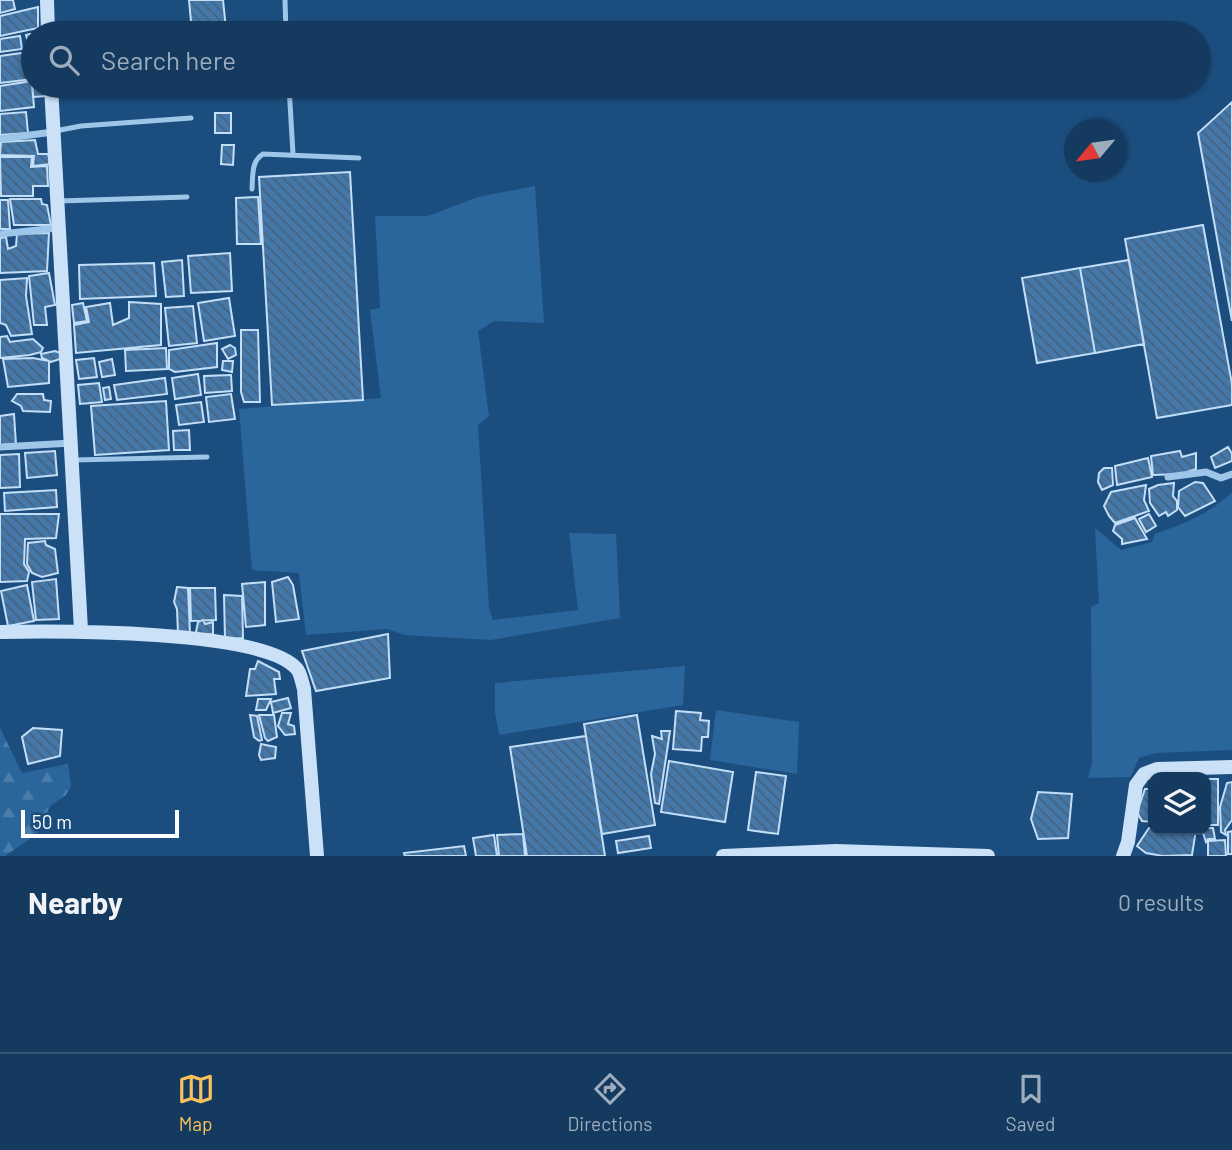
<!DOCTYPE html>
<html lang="en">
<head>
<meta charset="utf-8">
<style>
  :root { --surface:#143a5f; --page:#1d4165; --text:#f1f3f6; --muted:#9dadbd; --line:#335474; --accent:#fbc15b }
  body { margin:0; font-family:Barlow,sans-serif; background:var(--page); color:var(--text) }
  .controls { position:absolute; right:21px; bottom:21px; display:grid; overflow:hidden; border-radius:14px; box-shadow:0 2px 5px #0004 }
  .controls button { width:63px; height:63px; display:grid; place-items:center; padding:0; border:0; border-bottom:2px solid var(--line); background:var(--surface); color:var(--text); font:35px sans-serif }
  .compass { position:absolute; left:1064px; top:119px; width:63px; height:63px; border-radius:50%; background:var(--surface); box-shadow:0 2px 5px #0004; rotate:241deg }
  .scale { position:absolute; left:21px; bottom:18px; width:158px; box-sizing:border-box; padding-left:7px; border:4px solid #fff; border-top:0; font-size:19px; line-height:24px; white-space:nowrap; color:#fff; -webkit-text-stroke:5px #1b4e7f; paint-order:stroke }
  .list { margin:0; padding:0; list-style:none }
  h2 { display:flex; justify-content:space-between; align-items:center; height:91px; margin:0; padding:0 28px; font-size:30px }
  h2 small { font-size:23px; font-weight:400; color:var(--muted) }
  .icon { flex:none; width:38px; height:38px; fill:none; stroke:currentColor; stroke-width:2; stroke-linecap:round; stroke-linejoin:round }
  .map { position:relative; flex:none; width:1232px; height:856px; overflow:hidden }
  .search { position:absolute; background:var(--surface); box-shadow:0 2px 5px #0004; left:21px; right:21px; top:21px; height:77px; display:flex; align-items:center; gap:18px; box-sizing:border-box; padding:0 24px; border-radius:38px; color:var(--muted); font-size:26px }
  .sheet { height:196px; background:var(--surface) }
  nav { display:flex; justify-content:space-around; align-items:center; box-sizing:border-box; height:98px; border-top:2px solid var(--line); background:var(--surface); font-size:19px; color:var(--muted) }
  nav a { display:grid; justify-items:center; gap:4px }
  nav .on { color:var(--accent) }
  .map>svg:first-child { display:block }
  .green { fill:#2a669c }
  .forest { fill:url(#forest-firs) }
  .building { fill:url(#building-back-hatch); stroke:#c3def7; stroke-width:2 }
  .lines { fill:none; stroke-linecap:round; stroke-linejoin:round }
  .lane { stroke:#9ec6e9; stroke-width:5 }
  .street { stroke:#9ec6e9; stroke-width:7 }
  .secondary { stroke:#cae1f7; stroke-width:14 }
</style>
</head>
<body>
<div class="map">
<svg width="1232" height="856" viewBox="0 0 1232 856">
  <defs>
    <pattern id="forest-firs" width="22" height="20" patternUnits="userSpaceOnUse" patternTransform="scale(1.75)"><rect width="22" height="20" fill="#2a669c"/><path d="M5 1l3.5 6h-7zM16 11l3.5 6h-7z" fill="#4a7dab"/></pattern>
    <pattern id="building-back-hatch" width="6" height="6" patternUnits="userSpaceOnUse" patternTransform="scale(1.75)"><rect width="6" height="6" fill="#4478aa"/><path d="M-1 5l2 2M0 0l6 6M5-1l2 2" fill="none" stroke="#48627b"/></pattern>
  </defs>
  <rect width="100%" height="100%" fill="#1b4e7f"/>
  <path class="green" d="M535,186L544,323L494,321L478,331L489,416L478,425L489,608L493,620L578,610L569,533L616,534L620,618L491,640L405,635L387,629L306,635L299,573L252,570L239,409L381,398L370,310L380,308L375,216H428L478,197Z
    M1232,492V750L1155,753L1139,758L1131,777L1088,778L1092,763L1091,607L1099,603L1095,528L1121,550L1152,542L1155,534C1183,524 1210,514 1232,492Z
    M685,666L683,705L499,735L495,712V683Z
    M716,710L799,722L797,774L710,760Z"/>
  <path class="forest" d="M0,728L22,773L68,764L71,786L66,795L50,806L38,833L5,856H0Z"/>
  <path class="building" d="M0,0H13L15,9L0,13Z
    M189,0H223L226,29L192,32Z
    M38,7V28L0,36V16Z
    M43,31V33H33L32,54L26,35Z
    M20,36L22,49L0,52V39Z
    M29,52L33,79L0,83V56Z
    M32,81L34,107L0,111V86Z
    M32,84L45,86L46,96L33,97Z
    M1232,102V321L1198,133Z
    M26,112L28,133L0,135V114Z
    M215,113H231V133H215Z
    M35,140L38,154H48L51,164L33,166L34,156L0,155L1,142Z
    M222,145H234L233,165L221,164Z
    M0,157H32L31,167L47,166L48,186H33V196H1Z
    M350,172L363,400L272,405L259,177Z
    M258,197L261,244H237L236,198Z
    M10,199H41L42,204L47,205L51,225H14Z
    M0,200H8L10,229H0Z
    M1203,225L1232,384V405L1157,418L1125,239Z
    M49,233L47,271L0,273V238L6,237L8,249L16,246L17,234Z
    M230,253L232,291L191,293L188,256Z
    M182,260L184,296L166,297L162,262Z
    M1129,260L1144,344L1095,353L1080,268Z
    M154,263L156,296L80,299L79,265Z
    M1080,268L1095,353L1037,363L1022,278Z
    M49,273L55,305L45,307L47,325H34L29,276Z
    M27,278L26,296L32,334L11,336L6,325L0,323V280Z
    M229,298L235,336L204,341L198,303Z
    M129,302L161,304V345L76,353L74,325L89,322L86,307L110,303L113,325L129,318Z
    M83,303L87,321L74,323L72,305Z
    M193,306L197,343L169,346L165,308Z
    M241,330H258L260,402H244L241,392Z
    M7,336L10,342L33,339L43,348L41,352L30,355L0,358V337Z
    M217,343V367L175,372L169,369V350Z
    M230,345L235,348L236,355L228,359L222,349Z
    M166,348L167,369L126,371L125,350Z
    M55,351L63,354V358L51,362L42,358L41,354Z
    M33,358L49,361V383L8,387L3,359Z
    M94,358L97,377L79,379L76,360Z
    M112,359L115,375L102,377L99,362Z
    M223,361H233L232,372L222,370Z
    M198,374L201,395L175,399L172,378Z
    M231,375L232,391L205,393L204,376Z
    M165,378L167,394L117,400L114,385Z
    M99,383L102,402L80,404L78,385Z
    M109,387L111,399L105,400L103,388Z
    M17,394H43L44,400L51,401L50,412L23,411L21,406L12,401Z
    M231,394L235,419L209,422L206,397Z
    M166,401L169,450L95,455L91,406Z
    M201,402L204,422L179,425L176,405Z
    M14,414L16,445H0V416Z
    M189,430L190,450H174L173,431Z
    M1228,447L1232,454V461L1215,468L1211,457Z
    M55,451L57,475L27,478L25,453Z
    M1180,451L1182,457L1196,453V469L1181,474L1153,475L1151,456Z
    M19,454L20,487L0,488V455Z
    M1148,458L1152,477L1117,485L1115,466Z
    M1104,468H1112L1113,485L1102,490L1098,482L1099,473Z
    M1195,482L1203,483L1215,501L1185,516L1178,507L1179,491Z
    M1174,483L1173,496L1177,501V510L1168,516L1166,512L1159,516L1150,503L1149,489L1158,485Z
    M1146,485L1144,500L1149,511L1115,523L1109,516L1104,506L1111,492Z
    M56,490L57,507L5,511L4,493Z
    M0,514H59L56,538L25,539L24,564L29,572L27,581L0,582Z
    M1149,514L1156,526L1146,532L1139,519Z
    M1135,518L1147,539L1122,544V539L1113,531L1115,525Z
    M45,541L46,545L55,549L58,573L42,577L32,573L27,564L28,543Z
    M288,577L293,585L299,619L276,622L272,582Z
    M56,579L59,619L36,620L32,582Z
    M265,582V625L246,627L242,584Z
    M27,585L34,621L8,626L1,591Z
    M177,587L188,588L190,634H178L177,609L174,602Z
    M190,588H215L216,620L191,621Z
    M224,595L242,596L243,638L225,639Z
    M203,620L205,624L213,622V634L195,637L198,622Z
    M388,634L390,678L316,691L302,651Z
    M258,661L279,672L280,679H274L276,694L246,696L250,669H255Z
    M288,698L291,708L273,713L271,702Z
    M258,699H271L266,710H256Z
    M676,711L701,713L700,720L709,721L708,737H702L701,751L673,749Z
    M282,713H291L288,724L294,726L295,734L285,735L278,726Z
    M250,715L257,716L262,740L259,741L254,737Z
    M259,715H274L277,737L268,741L265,738Z
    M637,715L655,825L602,834L584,724Z
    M33,728L62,730L60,756L28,764L22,737Z
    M661,731H670L659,804L655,803L651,774L655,754L652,736L662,739Z
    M586,736L605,856H527L510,747Z
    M261,744L276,747L275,758L261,760L259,755Z
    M669,761L733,772L725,822L661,812Z
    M756,772L786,776L778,834L748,830Z
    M1206,779H1218V825H1206Z
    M1232,782V820L1225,830L1226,835L1221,832L1220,807L1227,783Z
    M1145,789H1153V822L1142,821L1137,812Z
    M1038,792L1072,794L1068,838L1038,839L1031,819Z
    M1149,828H1153V830H1196L1192,855L1163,856L1146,853L1137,846Z
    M1206,828H1213L1215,839H1208L1206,842L1202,830Z
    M1232,831V854H1228V832Z
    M523,834L525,856H499L497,835Z
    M494,835L497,856H476L473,838Z
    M649,836L651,848L618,853L616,841Z
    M1225,840L1226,856H1208V841Z
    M464,846L466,856H405L404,853Z"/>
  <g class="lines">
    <path class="lane" d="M285,0L286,33
      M289,86L293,154
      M55,131L81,126L191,118
      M252,189C253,176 251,161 263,154L359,158
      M59,201L187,197
      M73,460L207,457"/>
    <path class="street" d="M0,139L53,132
      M0,234L57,228
      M0,447L72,443
      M1168,477L1206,472L1221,478L1232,474"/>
    <path class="secondary" d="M47,0L48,33
      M51,86L81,630
      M0,632C55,631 263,629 297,669C301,674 302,683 304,689L317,856
      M723,856L836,851L988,856
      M1123,856L1128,842L1136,785L1144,774L1157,769L1232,767"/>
  </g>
</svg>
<div class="controls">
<button><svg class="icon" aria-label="layers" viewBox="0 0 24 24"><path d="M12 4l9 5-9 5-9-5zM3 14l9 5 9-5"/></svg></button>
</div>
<svg class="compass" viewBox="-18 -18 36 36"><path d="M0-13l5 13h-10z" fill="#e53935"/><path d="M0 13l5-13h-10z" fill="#9dadbd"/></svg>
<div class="scale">50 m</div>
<div class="search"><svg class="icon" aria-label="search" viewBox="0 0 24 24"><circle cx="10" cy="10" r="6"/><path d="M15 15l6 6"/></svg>Search here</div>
</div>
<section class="sheet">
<h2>Nearby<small>0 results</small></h2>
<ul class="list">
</ul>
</section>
<nav>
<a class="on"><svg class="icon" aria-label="map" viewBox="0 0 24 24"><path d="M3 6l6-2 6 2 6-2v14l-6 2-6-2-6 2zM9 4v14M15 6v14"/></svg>Map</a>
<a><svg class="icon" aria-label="directions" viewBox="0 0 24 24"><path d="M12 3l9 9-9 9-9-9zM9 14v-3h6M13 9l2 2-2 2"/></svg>Directions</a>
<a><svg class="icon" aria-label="saved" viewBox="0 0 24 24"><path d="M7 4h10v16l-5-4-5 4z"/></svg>Saved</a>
</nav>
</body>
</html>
